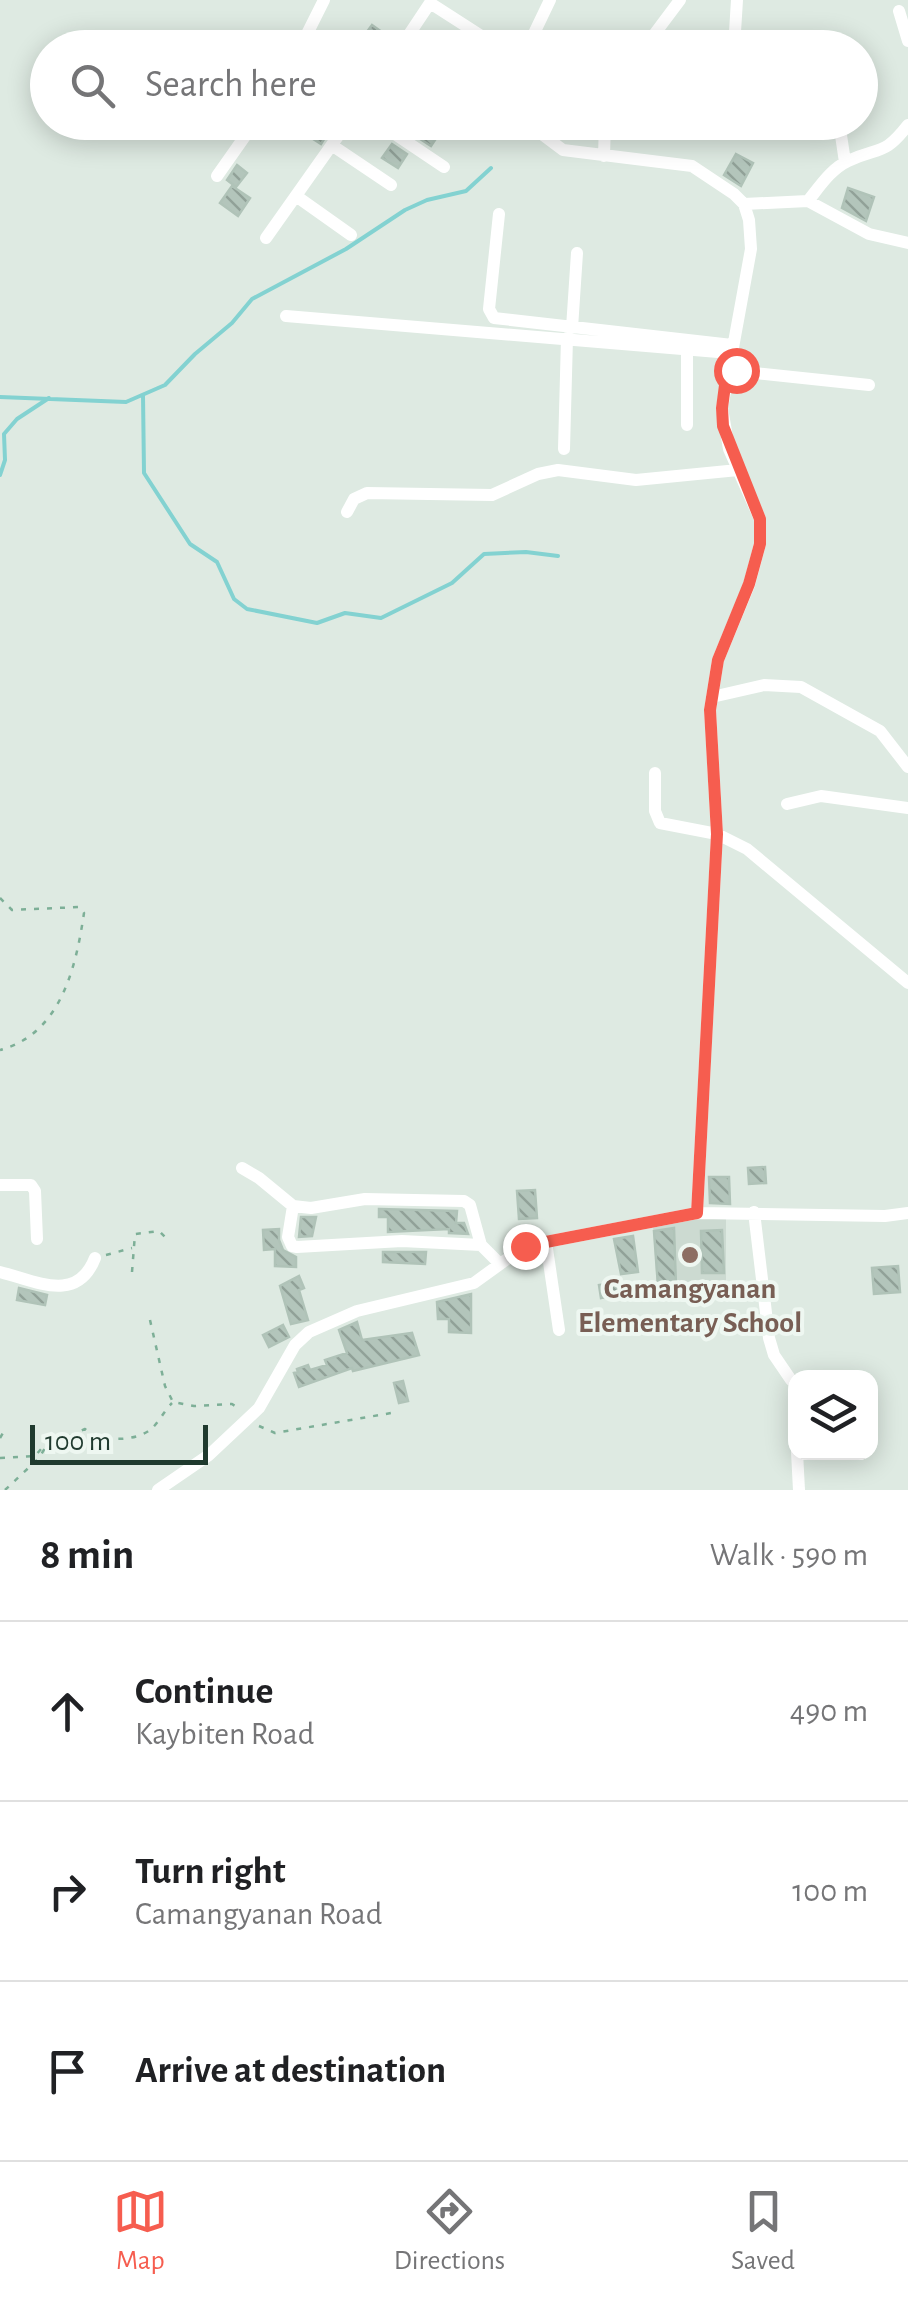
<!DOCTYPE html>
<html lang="en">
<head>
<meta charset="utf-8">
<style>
  :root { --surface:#fff; --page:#f6f6f6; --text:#202124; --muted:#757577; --line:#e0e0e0; --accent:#f65d4f }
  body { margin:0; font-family:"Alegreya Sans",sans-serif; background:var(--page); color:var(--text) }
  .controls { position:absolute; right:30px; bottom:30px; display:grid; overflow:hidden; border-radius:20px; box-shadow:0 5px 25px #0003 }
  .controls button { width:90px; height:90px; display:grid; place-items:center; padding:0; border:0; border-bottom:2px solid var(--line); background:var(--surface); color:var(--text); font:50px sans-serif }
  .scale { position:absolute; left:30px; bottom:25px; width:178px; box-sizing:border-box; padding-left:10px; border:5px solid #1f3a2e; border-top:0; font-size:28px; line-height:35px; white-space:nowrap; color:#1f3a2e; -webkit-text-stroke:8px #eef7f1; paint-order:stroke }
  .stop { position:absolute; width:30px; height:30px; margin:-22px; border:8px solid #f65d4f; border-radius:50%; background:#fff }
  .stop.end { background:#f65d4f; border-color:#fff; box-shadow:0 2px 10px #0008 }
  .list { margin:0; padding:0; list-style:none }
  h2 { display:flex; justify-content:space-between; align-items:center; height:130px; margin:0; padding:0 40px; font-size:42px }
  h2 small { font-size:32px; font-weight:400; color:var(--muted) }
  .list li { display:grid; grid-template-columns:65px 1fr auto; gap:30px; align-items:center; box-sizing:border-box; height:180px; padding:0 40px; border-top:2px solid var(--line) }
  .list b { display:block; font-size:38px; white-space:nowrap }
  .list p { margin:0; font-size:32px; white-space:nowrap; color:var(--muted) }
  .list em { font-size:32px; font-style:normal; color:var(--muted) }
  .icon { flex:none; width:55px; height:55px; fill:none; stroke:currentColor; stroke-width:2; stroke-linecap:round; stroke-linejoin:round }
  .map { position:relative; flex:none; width:908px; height:1490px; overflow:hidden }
  .search { position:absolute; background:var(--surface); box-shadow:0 5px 25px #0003; left:30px; right:30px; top:30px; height:110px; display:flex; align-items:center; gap:25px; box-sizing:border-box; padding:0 35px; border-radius:55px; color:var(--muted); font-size:38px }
  .sheet { height:670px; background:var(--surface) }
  nav { display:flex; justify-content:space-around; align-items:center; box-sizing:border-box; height:140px; border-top:2px solid var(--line); background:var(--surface); font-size:28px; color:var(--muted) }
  nav a { display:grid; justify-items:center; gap:5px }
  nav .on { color:var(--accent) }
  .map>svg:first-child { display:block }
  .built { fill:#ccdad1 }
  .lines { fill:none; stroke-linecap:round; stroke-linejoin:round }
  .stream { stroke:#83d2d1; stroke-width:4 }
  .building { fill:url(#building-back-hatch); stroke:#b0c3b8; stroke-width:2.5 }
  .path { stroke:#7daf97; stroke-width:2.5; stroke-dasharray:5 8; stroke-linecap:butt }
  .minor { stroke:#fff; stroke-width:12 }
  .route { stroke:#f65d4f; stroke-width:12 }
  .education-dot { fill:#8d6e63; stroke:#eef7f1; stroke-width:4 }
  .labels { text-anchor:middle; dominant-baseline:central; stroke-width:8; stroke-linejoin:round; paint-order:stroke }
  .education-label { font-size:30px; font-weight:bold; fill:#785e54; stroke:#eef7f1 }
</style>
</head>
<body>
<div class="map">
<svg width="908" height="1490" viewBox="0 0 908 1490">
  <defs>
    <pattern id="building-back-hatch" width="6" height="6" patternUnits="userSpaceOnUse" patternTransform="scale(2.5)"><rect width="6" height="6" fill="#b3c5bb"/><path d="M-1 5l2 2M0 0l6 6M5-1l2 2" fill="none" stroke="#91a198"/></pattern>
  </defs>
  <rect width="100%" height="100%" fill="#deeae2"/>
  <path class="built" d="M726,1215V1284L657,1288L653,1226Z"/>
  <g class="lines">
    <path class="stream" d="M143,395L144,473L190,544L217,562L234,599L247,609L317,623L345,613L381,618L452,583L484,554L526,552L558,556
      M0,397L126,402L165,385L195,354L232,323L252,299L346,249L405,210L427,200L466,191L491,168
      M0,475L5,460L4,434L17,419L49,398"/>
  </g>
  <path class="building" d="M372,25L393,40L390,48H371L361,40Z
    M311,122H322L331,128L321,144L304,133Z
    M427,122H447L431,146L417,137Z
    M392,144L407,154L398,168L382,158Z
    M736,154L753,163L741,186L724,175Z
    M237,165L247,173L236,187L227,180Z
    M232,186L250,198L238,216L220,203Z
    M848,188L874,197L866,221L842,208Z
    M765,1167L766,1183L749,1184L748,1168Z
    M709,1177H729L730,1204L710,1203Z
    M535,1190L537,1218L519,1219L517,1191Z
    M379,1209L457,1211L456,1223H464L468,1234L449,1233V1229L388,1232V1217H379Z
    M301,1217H316L312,1236L299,1237Z
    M674,1228L676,1286H658L654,1231Z
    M279,1229V1240L283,1250L296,1257V1267L275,1266V1249L264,1250L263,1230Z
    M722,1230L724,1273H702L701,1231Z
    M633,1236L638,1272L621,1274L614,1239Z
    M383,1252H426L425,1264L383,1262Z
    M898,1266L900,1292L874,1294L872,1268Z
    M299,1276L304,1288L299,1290L308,1320L291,1324L280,1286Z
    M620,1282L622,1294L601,1298L599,1285Z
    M19,1288L47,1295L45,1305L17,1300Z
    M471,1294V1333L449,1332V1319H438L437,1302Z
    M357,1322L362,1340L412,1333L419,1355L353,1371L352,1368L299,1387L294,1373L298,1372L297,1369L308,1365L310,1370L327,1365L325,1360L347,1353L339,1330Z
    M283,1325L289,1337L269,1347L263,1335Z
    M403,1381L408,1401L399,1403L394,1383Z"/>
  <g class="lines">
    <path class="path" d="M0,898L12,910L79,907L84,913C76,967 61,1034 0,1050
      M106,1255L132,1248
      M132,1272L135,1234L159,1231L169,1241
      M150,1320L165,1386L173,1402L194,1406L232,1404L238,1408
      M259,1426L275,1433L397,1412
      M0,1438L3,1433
      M0,1458L35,1456L50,1439L70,1436L85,1429C99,1442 134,1442 150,1430C158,1424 164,1411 172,1403
      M5,1490L39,1458L50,1440"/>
    <path class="minor" d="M899,11L908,41
      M300,48L324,0
      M400,48L430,3L500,48
      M527,48L550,0
      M644,48L680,0
      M734,48L737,0
      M807,48H820
      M377,122L444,167
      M536,122L543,135L563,150L692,166L734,194L744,204L749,220L751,249L722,408L729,449L760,519V544L749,585L718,660L710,710L717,834L697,1213
      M839,122L845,162
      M333,146L391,185
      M604,156L605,122
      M217,176L255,122
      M296,196L351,235
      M808,201C820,186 831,169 848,161C880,146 883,157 908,125
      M744,204L808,201L869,234L908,243
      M499,214L489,309L494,318L732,345
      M266,238L348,122
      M286,316L730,353
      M572,328L577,253
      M727,370L869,385
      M687,425V349
      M564,449L567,338
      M347,512L354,499L367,493L492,495L538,474L558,470L636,480L738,470
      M712,697L764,685L801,687L880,731L908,767
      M655,773V811L660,823L717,834L747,849L908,983
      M787,804L821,796L908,808
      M242,1168L259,1178L293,1206L311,1208L365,1199L464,1201L470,1205L481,1245L498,1262
      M0,1185H31L35,1191L37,1239
      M293,1206L288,1237L292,1246L297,1247L402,1241L481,1245
      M754,1212L769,1338L774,1355L791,1380
      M546,1242L559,1330
      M0,1272C36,1281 77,1304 95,1258
      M797,1452L799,1490
      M158,1490L209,1455L259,1408L295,1345L309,1332L357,1311L474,1283L525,1246L697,1213L885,1216L908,1213"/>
  </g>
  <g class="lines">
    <path class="route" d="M525,1246L697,1213L717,834L710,710L718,660L749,584L760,544V519L723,426L722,408L727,370H736"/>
  </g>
  <circle class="education-dot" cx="690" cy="1255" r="10"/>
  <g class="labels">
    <g class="education-label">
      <text x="690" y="1289">Camangyanan<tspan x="690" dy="34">Elementary School</tspan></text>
    </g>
  </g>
</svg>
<div class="controls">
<button><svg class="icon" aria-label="layers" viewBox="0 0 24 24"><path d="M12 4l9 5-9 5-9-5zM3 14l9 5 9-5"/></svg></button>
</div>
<div class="scale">100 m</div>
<div class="stop" style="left:736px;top:370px"></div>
<div class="stop end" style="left:525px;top:1246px"></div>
<div class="search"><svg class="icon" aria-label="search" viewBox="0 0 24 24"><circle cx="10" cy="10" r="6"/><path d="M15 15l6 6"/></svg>Search here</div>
</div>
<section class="sheet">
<h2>8 min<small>Walk · 590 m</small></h2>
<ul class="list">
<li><svg class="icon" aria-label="ahead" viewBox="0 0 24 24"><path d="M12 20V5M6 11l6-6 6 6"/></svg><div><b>Continue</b><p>Kaybiten Road</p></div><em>490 m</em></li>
<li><svg class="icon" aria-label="right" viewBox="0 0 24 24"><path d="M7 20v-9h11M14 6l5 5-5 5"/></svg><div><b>Turn right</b><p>Camangyanan Road</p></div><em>100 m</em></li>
<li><svg class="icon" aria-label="arrive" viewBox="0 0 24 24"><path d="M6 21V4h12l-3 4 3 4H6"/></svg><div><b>Arrive at destination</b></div></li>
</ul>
</section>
<nav>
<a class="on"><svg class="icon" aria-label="map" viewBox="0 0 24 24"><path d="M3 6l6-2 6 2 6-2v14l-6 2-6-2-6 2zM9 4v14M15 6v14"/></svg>Map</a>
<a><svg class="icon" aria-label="directions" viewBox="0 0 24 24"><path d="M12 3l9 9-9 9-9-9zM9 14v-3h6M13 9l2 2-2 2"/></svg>Directions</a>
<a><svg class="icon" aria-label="saved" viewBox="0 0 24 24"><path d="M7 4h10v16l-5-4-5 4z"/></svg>Saved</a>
</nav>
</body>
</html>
